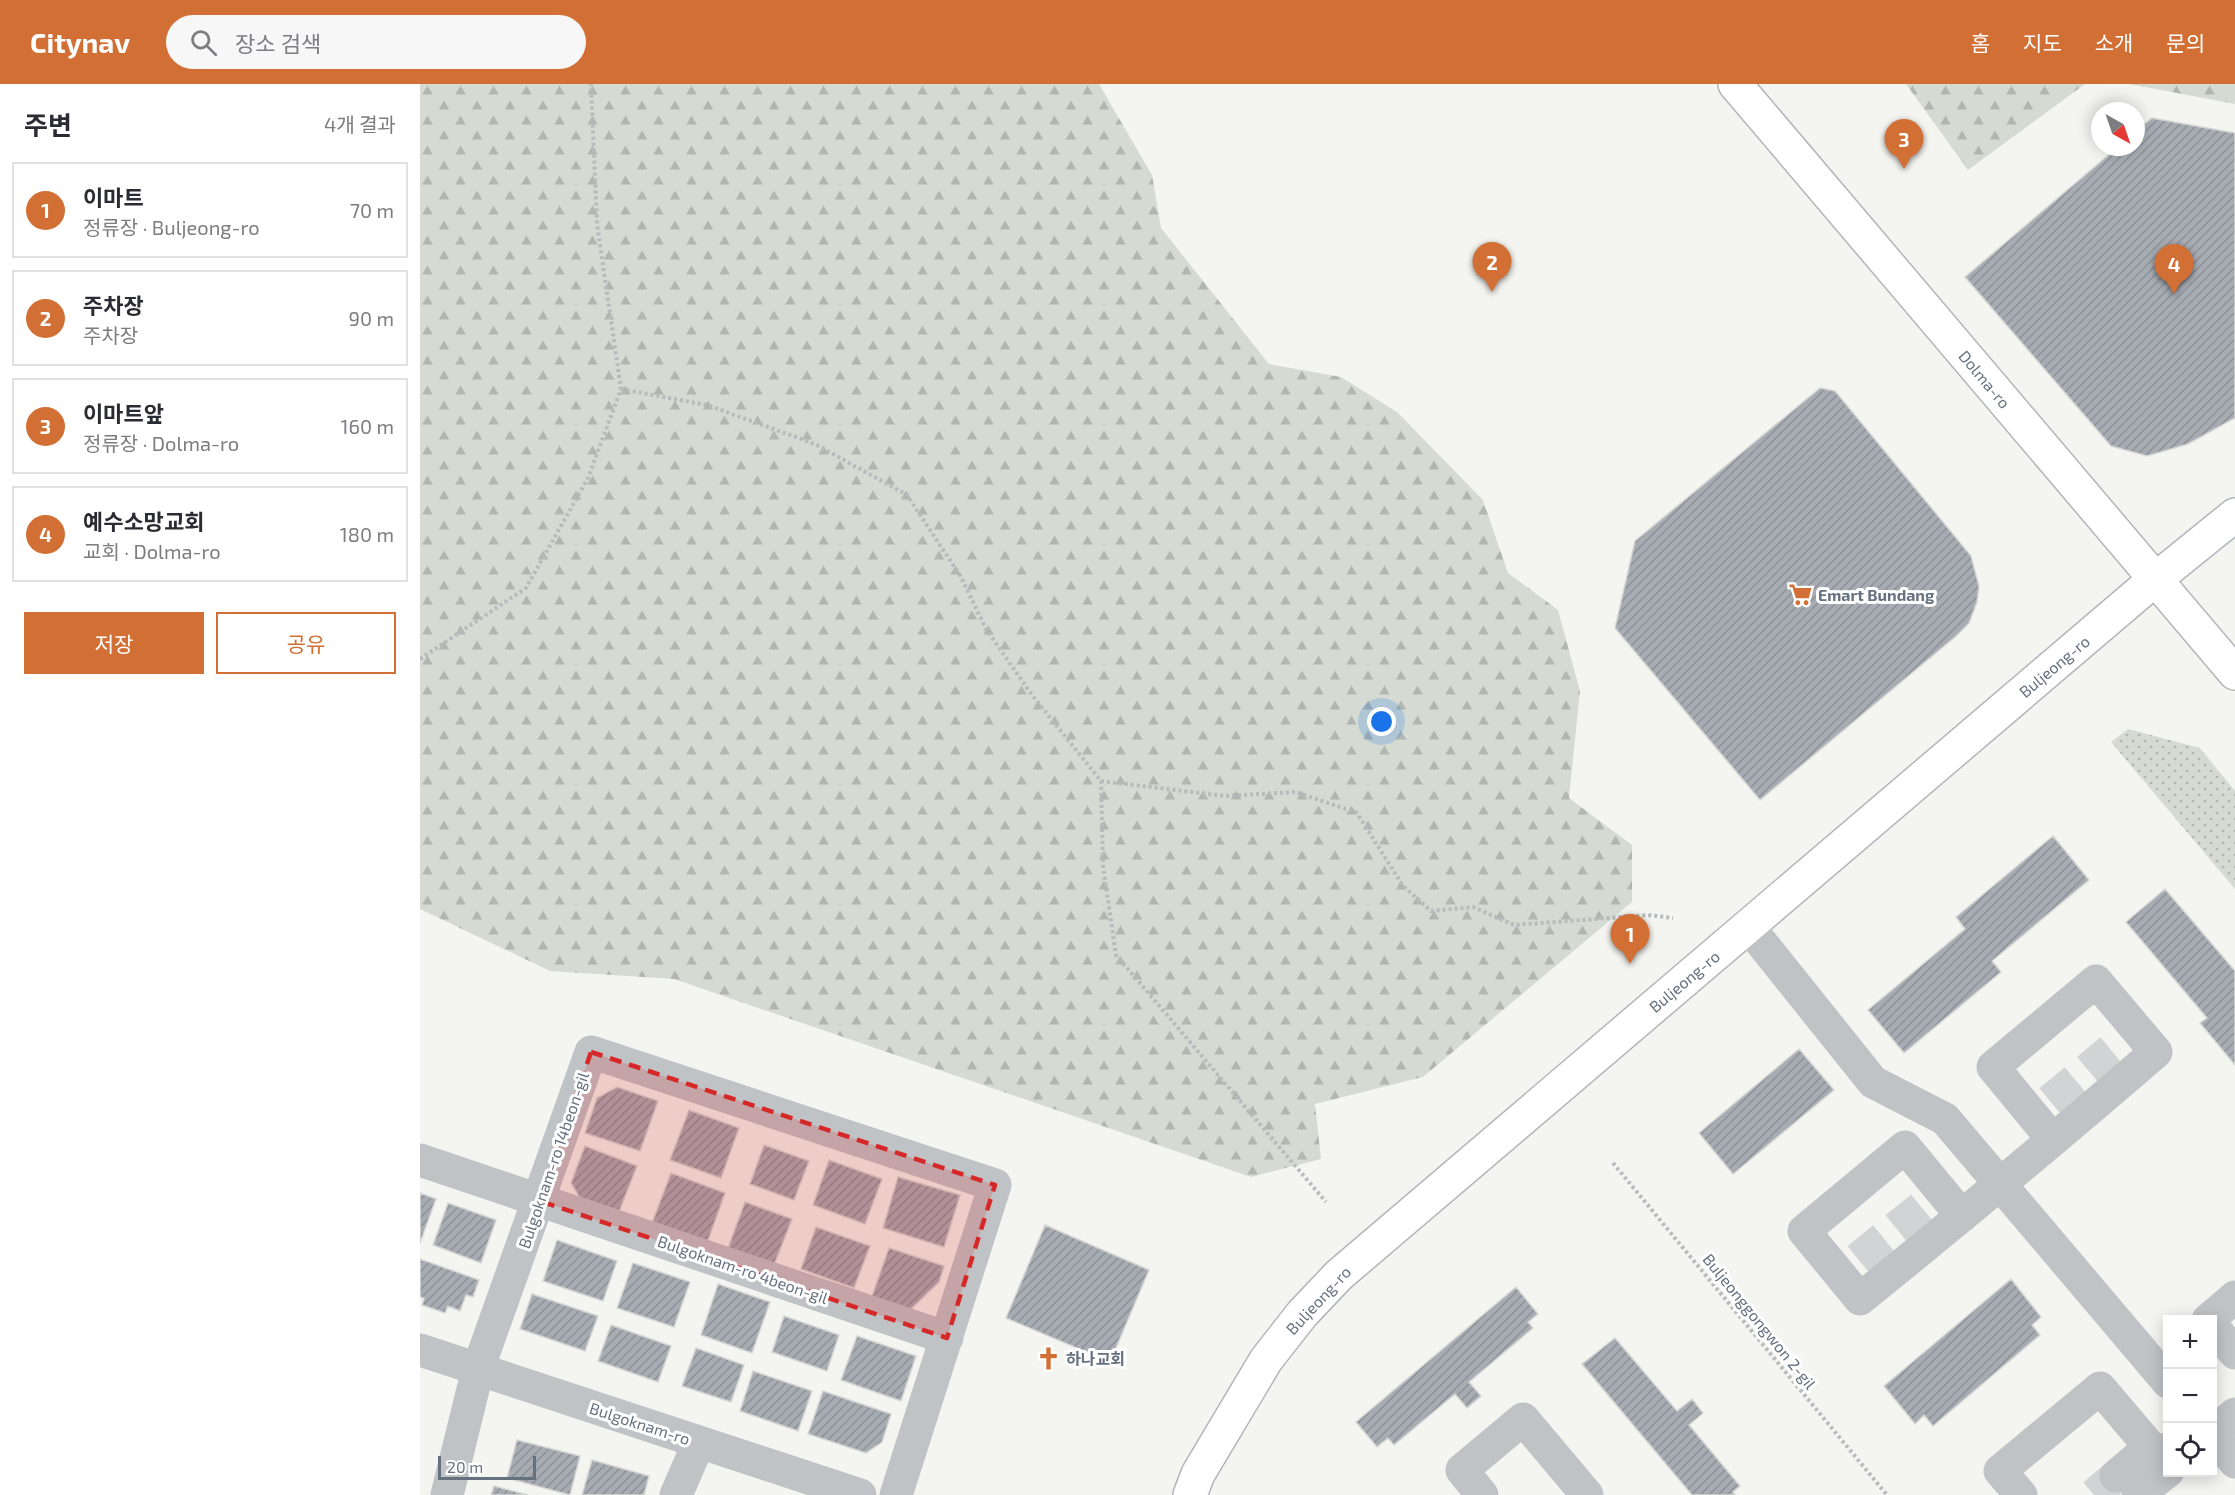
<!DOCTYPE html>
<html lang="ko">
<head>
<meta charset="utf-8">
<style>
  :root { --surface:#fff; --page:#f7f7f7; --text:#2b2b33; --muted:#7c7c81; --line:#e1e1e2; --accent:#d16f35 }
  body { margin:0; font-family:"Exo 2","Noto Sans KR",sans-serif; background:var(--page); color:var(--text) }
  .controls { position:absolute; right:18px; bottom:18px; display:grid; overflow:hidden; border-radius:0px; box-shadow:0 3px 15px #0003 }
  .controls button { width:54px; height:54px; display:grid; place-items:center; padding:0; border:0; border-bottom:2px solid var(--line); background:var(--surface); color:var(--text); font:30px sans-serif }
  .compass { position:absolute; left:1671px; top:18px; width:54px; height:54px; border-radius:50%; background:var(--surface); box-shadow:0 3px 15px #0003; rotate:140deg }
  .scale { position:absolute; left:18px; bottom:15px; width:98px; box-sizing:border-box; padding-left:6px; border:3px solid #66717f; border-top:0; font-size:16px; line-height:21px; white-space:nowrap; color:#66717f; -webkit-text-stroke:4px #fff; paint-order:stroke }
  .you { position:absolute; left:962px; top:638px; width:21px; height:21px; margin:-15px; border:4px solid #fff; border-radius:50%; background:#1a73e8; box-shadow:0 0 0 9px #1a73e833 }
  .badge { display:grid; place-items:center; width:39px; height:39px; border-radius:50%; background:var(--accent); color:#fff; font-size:20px; font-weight:700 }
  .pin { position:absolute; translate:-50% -50px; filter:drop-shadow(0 2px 3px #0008) }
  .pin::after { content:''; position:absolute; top:32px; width:21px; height:18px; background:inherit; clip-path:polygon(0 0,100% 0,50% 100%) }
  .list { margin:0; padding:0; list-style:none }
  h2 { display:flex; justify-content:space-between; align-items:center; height:78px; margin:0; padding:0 24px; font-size:26px }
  h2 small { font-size:20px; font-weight:400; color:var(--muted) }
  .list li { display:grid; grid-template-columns:39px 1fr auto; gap:18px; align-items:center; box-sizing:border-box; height:96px; margin:0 12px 12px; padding:0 12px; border:2px solid var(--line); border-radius:0px }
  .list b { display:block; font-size:22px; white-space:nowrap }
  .list p { margin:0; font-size:20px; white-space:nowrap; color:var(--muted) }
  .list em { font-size:20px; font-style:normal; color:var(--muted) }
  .actions { display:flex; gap:12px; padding:18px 24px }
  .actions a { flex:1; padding:14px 0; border:2px solid var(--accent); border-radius:0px; text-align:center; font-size:21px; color:var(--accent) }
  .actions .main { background:var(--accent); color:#fff }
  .icon { flex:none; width:33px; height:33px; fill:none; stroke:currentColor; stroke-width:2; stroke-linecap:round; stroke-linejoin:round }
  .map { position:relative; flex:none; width:1815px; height:1411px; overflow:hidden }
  header { display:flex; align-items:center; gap:36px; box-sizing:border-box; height:84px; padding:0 30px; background:var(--accent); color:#fff }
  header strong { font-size:28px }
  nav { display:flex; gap:33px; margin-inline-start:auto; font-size:21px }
  .search { width:420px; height:54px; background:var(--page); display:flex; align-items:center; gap:15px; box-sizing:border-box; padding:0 21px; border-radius:33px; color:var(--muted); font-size:22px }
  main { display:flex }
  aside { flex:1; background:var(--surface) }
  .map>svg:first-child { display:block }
  .grass { fill:url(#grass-dots) }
  .forest { fill:url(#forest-firs) }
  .building { fill:url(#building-hatch); stroke:#d6d6d4; stroke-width:1.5 }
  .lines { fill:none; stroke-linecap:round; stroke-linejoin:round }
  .minor-tunnel { stroke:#d0d4d4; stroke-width:33; stroke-dasharray:33 16; stroke-linecap:butt }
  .major-casing { stroke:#b2b5b9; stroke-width:36 }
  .path { stroke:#b8babc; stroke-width:4; stroke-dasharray:3 3; stroke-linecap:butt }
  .minor { stroke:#c0c3c6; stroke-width:33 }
  .major { stroke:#fff; stroke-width:33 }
  .marked { fill:#d62828; fill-opacity:0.2; stroke:#d62828; stroke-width:4.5; stroke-dasharray:12 8; stroke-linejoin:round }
  .labels { text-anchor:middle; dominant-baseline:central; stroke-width:6; stroke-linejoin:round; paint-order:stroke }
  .street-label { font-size:16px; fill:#66717f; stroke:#fff }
  .poi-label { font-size:16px; font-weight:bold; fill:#66717f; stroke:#fff; text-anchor:start }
</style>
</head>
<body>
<header>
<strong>Citynav</strong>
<div class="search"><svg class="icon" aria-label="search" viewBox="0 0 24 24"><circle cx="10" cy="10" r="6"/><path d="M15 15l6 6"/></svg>장소 검색</div>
<nav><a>홈</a><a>지도</a><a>소개</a><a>문의</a></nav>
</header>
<main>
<aside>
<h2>주변<small>4개 결과</small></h2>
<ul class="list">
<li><span class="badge">1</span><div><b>이마트</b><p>정류장 · Buljeong-ro</p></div><em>70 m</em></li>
<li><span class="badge">2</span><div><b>주차장</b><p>주차장</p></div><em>90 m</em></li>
<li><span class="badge">3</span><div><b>이마트앞</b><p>정류장 · Dolma-ro</p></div><em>160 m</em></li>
<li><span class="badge">4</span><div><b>예수소망교회</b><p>교회 · Dolma-ro</p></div><em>180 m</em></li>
</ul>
<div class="actions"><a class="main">저장</a><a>공유</a></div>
</aside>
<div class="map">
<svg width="1815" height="1411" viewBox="0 0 1815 1411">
  <defs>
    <pattern id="grass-dots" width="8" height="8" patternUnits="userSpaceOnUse" patternTransform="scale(1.5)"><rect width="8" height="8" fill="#d5dbd3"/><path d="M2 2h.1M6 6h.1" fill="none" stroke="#b1b6b0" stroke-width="1.8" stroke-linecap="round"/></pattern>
    <pattern id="forest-firs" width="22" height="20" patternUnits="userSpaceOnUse" patternTransform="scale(1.5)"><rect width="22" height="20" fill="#d5dbd3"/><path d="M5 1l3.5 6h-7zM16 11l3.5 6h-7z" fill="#b1b6b0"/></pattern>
    <pattern id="building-hatch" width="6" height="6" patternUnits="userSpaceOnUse" patternTransform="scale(1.5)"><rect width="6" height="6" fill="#a7acb3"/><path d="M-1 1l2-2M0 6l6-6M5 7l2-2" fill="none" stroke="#8c9097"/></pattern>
  </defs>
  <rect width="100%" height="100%" fill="#f4f5f1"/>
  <path class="grass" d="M1708,645L1780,664L1815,707V805L1691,658Z"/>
  <path class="forest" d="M0,0H679L732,91L741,144L849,280L921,293L977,328L1063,416L1088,489L1138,526L1160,607L1149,714L1212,761V818L1003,993L895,1020L901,1075L831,1093L254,895L130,887L0,825Z
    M1486,0H1665L1548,86Z
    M1709,0H1815V20Z"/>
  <path class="building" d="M1732,34L1815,49V334L1768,360L1727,372L1691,362L1545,193L1698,63H1716V47Z
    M1400,304L1415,307L1551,472L1559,502L1557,518L1549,539L1535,553L1340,716L1195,544L1215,457Z
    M1633,752L1669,796L1572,877L1581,888L1484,969L1448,926L1545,845L1536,833Z
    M1745,805L1815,887V981L1780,939L1787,934L1706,838Z
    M1379,965L1414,1006L1313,1090L1279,1049Z
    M197,1003L238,1017L220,1067L165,1049L177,1014Z
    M269,1026L319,1044L301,1094L250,1076Z
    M344,1061L389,1077L374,1116L330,1100Z
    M165,1062L217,1082L198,1130L161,1116L151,1099Z
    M409,1076L462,1095L445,1140L393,1121Z
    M251,1089L305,1109L287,1159L232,1139Z
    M478,1093L540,1111L524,1163L463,1144Z
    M0,1109L16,1115L0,1159Z
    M325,1118L372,1135L354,1181L308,1164Z
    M28,1119L76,1136L61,1179L13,1161Z
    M625,1141L729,1186L690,1278L586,1234Z
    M396,1143L450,1162L434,1204L381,1185Z
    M137,1156L197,1177L183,1217L123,1197Z
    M469,1164L524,1182L519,1198L488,1228L451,1215Z
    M0,1175L59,1196L53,1213L46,1211L40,1227L28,1222L25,1229L2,1221L4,1214L0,1213Z
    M213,1179L270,1198L254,1243L197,1224Z
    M1591,1195L1621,1233L1612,1241L1620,1251L1513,1342L1504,1331L1495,1340L1464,1302Z
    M298,1200L350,1218L332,1269L281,1251Z
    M1096,1203L1118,1230L1108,1238L1113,1244L1049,1298L1061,1312L1047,1324L1035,1310L974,1361L968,1354L957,1363L936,1338Z
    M112,1210L178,1232L165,1267L100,1245Z
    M364,1232L419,1251L407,1287L352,1268Z
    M191,1241L251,1262L238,1298L178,1277Z
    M437,1252L496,1272L481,1317L421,1296Z
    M1195,1254L1257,1327L1272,1315L1283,1329L1269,1341L1320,1402L1313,1408L1315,1411H1272L1162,1280Z
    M276,1264L324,1281L311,1318L262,1302Z
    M333,1287L392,1307L378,1347L320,1327Z
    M403,1307L471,1330L462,1358L446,1369L388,1350Z
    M97,1356L160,1372L150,1411L87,1394Z
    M172,1376L229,1392L224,1411H162Z
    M74,1402L108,1411H71Z"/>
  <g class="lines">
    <path class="minor-tunnel" d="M1630,1017L1691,966
      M1438,1175L1503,1122
      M1674,1411L1696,1392"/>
    <defs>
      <path id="major" d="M1315,0L1815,589
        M770,1411L778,1390L846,1276L882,1230L919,1191L1726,503L1815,431"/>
    </defs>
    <use href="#major" class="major-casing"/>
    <path class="path" d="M201,305L287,321L395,360L487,411L541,493L566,545L612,611L681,697L683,782L696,871L906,1118
      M0,575L106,504L168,394L201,305L177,140L171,0
      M681,697L805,712L876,708L937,729L983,802L1011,827L1053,823L1094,841L1228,831L1253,834
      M1193,1079L1467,1411"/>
    <path class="minor" d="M1328,842L1453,998L1525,1035L1748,1298
      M0,1076L527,1254
      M1542,1132L1485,1063L1384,1147L1440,1215C1540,1134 1639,1052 1736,968L1676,897L1573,983L1633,1056
      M1788,1236L1815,1213
      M1792,1242L1815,1269
      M0,1266L440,1411
      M1792,1349L1815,1330
      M1792,1351L1815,1378
      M1696,1392L1730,1363
      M27,1411L58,1285L171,968L575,1101L476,1411
      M256,1411L279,1358
      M1062,1411L1042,1386L1103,1335L1167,1411
      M1601,1411L1580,1387L1680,1304L1730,1363L1748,1369
      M1718,1411L1748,1387"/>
    <use href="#major" class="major"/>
  </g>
  <path class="marked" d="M171,968L575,1101L527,1254L120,1117Z"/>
  <defs>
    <symbol id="supermarket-bare" viewBox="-9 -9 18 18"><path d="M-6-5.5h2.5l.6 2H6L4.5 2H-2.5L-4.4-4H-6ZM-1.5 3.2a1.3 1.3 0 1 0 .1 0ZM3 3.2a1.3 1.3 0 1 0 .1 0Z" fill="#d16f35" stroke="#fff" stroke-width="2.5" paint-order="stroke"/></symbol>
    <symbol id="church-bare" viewBox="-9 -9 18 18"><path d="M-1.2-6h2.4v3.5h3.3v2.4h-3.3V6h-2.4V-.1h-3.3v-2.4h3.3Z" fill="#d16f35" stroke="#fff" stroke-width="2.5" paint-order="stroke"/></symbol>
  </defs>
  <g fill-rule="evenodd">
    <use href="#supermarket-bare" x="1364" y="494" width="33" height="33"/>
    <use href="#church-bare" x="612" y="1258" width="33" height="33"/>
  </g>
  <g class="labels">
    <g class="street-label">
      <text transform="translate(1565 295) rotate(50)">Dolma-ro</text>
      <text transform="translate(1634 582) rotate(-40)">Buljeong-ro</text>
      <text transform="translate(1264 897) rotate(-40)">Buljeong-ro</text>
      <text transform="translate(133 1076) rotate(-71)">Bulgoknam-ro 14beon-gil</text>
      <text transform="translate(323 1185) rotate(19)">Bulgoknam-ro 4beon-gil</text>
      <text transform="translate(898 1216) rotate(-47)">Buljeong-ro</text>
      <text transform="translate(1340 1237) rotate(51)">Buljeonggongwon 2-gil</text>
      <text transform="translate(220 1339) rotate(18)">Bulgoknam-ro</text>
    </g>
    <g class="poi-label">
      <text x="1398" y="510">Emart Bundang</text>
      <text x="646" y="1274">하나교회</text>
    </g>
  </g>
</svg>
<div class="controls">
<button>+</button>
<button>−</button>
<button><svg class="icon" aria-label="locate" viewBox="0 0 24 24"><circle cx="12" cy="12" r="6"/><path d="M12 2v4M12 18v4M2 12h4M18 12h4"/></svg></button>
</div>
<svg class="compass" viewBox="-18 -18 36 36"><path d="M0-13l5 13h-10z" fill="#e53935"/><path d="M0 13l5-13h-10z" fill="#7c7c81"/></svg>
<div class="scale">20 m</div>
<div class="you"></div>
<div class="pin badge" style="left:1210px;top:880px">1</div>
<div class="pin badge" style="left:1072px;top:208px">2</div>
<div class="pin badge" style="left:1484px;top:85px">3</div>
<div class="pin badge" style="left:1754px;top:210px">4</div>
</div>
</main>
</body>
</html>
